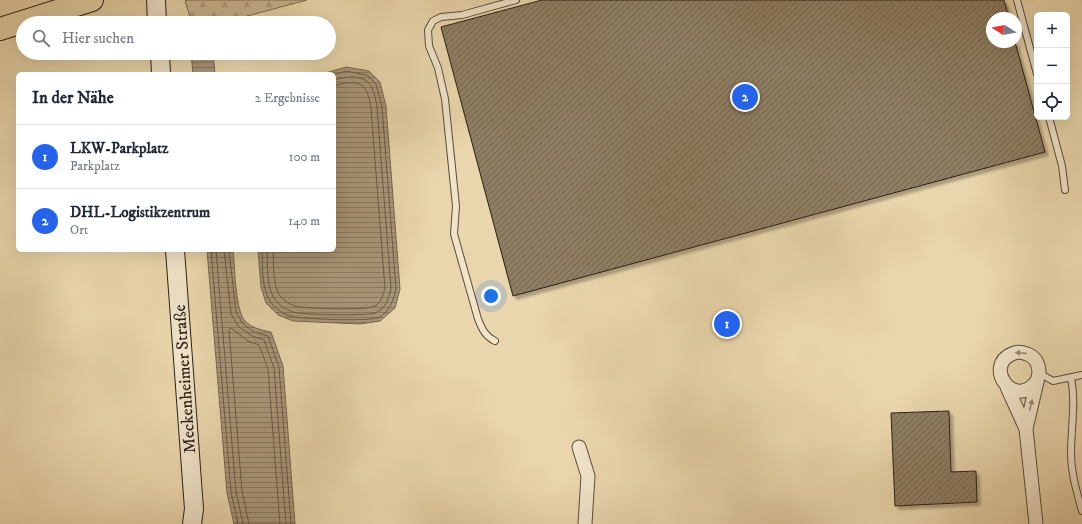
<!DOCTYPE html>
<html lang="de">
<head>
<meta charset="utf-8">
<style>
  :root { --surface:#fff; --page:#f2f2f3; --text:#1f2937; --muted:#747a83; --line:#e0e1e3; --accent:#2563eb }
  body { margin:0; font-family:"IM FELL DW Pica",serif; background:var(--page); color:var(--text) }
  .controls { position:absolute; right:12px; top:12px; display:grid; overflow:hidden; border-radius:6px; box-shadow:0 4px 16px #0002 }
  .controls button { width:36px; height:36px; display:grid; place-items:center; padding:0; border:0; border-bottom:1px solid var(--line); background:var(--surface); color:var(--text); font:20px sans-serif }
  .compass { position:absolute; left:986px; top:12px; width:36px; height:36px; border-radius:50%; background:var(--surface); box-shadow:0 4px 16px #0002; rotate:281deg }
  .you { position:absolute; left:491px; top:296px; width:14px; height:14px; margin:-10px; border:3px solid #fff; border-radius:50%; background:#1a73e8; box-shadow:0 0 0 6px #1a73e833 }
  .badge { display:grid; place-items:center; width:26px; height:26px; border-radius:50%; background:var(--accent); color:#fff; font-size:13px; font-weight:700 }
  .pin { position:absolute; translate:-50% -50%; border:2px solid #fff; box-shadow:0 1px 4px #0006 }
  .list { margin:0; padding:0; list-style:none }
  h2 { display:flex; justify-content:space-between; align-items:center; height:52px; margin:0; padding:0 16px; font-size:17px }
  h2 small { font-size:13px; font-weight:400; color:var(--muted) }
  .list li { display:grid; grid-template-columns:26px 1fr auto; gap:12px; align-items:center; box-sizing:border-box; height:64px; padding:0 16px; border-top:1px solid var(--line) }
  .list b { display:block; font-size:15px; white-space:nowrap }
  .list p { margin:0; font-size:13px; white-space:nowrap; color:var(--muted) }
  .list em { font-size:13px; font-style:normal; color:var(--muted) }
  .icon { flex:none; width:22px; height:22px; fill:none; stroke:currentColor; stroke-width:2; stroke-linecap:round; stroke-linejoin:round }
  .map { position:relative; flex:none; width:1082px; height:524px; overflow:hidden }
  .search { position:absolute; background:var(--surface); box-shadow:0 4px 16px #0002; left:16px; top:16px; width:320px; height:44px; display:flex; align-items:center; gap:10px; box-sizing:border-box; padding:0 14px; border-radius:22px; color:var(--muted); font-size:15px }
  .panel { position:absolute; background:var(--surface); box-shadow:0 4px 16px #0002; left:16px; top:72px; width:320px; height:180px; border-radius:6px }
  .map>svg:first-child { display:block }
  .forest { fill:url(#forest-firs); stroke:#7a6a54 }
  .water { fill:url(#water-rules); stroke:#776751 }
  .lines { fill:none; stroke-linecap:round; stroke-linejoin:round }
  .shore { stroke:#6a5a47; stroke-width:1 }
  .building { fill:url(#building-hatch); stroke:#2b1e15; filter:url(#shadow) }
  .service-casing { stroke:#5b4c3b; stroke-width:8 }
  .minor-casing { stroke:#5b4c3b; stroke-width:15 }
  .secondary-casing { stroke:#2b1e15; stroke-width:20 }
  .motorway-casing { stroke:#2b1e15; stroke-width:24 }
  .service { stroke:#f1e4c9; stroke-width:6 }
  .minor { stroke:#f1e4c9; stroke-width:13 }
  .secondary { stroke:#f1e4c9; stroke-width:18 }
  .motorway { stroke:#ead6ac; stroke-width:22 }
  .oneway { fill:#988b78 }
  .labels { text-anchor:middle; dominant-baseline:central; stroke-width:3; stroke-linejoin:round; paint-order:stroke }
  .street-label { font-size:17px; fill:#2b1e15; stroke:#f1e4c9 }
</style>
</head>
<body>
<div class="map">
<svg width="1082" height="524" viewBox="0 0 1082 524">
  <defs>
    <pattern id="forest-firs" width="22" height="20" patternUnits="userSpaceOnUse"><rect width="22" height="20" fill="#cab792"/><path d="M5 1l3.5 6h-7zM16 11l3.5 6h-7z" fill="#ae9d7d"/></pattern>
    <pattern id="water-rules" width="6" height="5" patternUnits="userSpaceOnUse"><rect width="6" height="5" fill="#a99779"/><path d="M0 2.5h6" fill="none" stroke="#8a7b62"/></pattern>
    <pattern id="building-hatch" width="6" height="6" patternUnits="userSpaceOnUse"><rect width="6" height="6" fill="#8e7e64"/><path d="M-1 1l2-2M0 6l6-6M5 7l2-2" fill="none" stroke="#746751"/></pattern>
    <filter id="shadow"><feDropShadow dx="3.5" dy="3.5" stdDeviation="1" flood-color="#0004"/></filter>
  </defs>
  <rect width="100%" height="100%" fill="#ead6ac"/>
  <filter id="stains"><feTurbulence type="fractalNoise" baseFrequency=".005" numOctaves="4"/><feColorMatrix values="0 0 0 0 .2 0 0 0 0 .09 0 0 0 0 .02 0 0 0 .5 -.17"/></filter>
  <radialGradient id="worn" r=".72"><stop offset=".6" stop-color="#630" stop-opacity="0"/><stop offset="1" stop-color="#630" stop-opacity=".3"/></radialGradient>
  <path class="forest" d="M188,0H307L221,23H192L185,1Z"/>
  <path class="water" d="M191,53H213L215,74H193Z
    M346,67L369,71L380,82L386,106L400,289L395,308L380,321L360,324L293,321L278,315L266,303L261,287L258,250H334V74H322Z
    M207,250H233C235,266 235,310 245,321C252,328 261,330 271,332L283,366L295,524H234L227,493Z"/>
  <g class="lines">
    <path class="shore" d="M211,250L231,492L238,524
      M216,250L236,492L243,524
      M224,250L231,314L239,327L252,336L264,340L274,368L286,524
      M229,250L236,312L243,324L254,332L268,336L279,367L291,524
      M262,250C263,266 261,287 270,301C275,309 285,316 295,317C306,319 372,322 380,317C391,309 393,301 396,289L382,107L376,84L367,75L346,71L334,75
      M267,250C268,265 266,285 274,298C278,305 286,309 293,312C303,315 367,316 375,313C386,309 389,298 391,288L377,107C376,101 375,94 372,88C366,74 346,76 334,80
      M273,250C274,264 272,284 280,296C284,301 289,304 295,306C305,309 363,310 372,307C381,305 383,295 385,288L371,109C370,103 369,95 366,90C360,79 343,83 334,86
      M249,524L242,491L229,330L231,328L248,341L259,345L268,369L280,524"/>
  </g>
  <path class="building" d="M542,0H1004L1009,18H992V42H1015L1045,152L513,296L441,27Z
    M949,411L951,472L976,471L977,502L895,506L891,413Z"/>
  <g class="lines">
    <defs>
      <path id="service" d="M1017,0L1037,74
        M1049,117L1062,166L1065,190
        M495,341C485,336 482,329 478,319L454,234L456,206L445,99L438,68L429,46L428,30L433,21L441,17L462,15L516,0
        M1039,373L1053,381L1082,375
        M1071,378C1076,403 1071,428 1071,454C1071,474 1077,492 1082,511"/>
      <path id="minor" d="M1007,387L1026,429L1036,524
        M1026,429L1039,373C1039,365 1036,357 1027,354C1022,352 1017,351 1012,354C983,366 1014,411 1037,381
        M579,447L588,476L585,524"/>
      <path id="secondary" d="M156,0L157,23
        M160,53L161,74
        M175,250L194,509L192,524"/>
      <path id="motorway" d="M0,29L92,0"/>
    </defs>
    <use href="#service" class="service-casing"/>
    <use href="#minor" class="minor-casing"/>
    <use href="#secondary" class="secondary-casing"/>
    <use href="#motorway" class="motorway-casing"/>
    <use href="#service" class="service"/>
    <use href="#minor" class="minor"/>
    <use href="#secondary" class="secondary"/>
    <use href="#motorway" class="motorway"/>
  </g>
  <defs><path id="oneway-solid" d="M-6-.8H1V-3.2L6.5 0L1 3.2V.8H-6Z"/></defs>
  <g class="oneway">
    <use href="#oneway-solid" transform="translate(1021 353) rotate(-176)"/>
    <use href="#oneway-solid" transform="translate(1031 405) rotate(-77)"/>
  </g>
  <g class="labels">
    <g class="street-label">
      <text transform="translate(185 379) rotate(-94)">Meckenheimer Straße</text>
    </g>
  </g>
  <rect width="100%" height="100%" filter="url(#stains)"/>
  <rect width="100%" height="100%" fill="url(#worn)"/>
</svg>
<div class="controls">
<button>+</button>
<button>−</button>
<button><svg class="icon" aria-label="locate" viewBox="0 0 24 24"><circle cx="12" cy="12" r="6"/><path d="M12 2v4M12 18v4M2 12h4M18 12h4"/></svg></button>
</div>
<svg class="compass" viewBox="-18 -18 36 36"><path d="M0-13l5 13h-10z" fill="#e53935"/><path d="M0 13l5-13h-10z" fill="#747a83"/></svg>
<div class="you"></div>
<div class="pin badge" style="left:727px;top:324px">1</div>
<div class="pin badge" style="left:745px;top:97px">2</div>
<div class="search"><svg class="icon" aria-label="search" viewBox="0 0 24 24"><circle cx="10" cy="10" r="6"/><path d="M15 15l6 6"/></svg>Hier suchen</div>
<section class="panel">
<h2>In der Nähe<small>2 Ergebnisse</small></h2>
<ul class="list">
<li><span class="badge">1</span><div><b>LKW-Parkplatz</b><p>Parkplatz</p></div><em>100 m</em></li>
<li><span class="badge">2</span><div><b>DHL-Logistikzentrum</b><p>Ort</p></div><em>140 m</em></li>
</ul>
</section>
</div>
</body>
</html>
